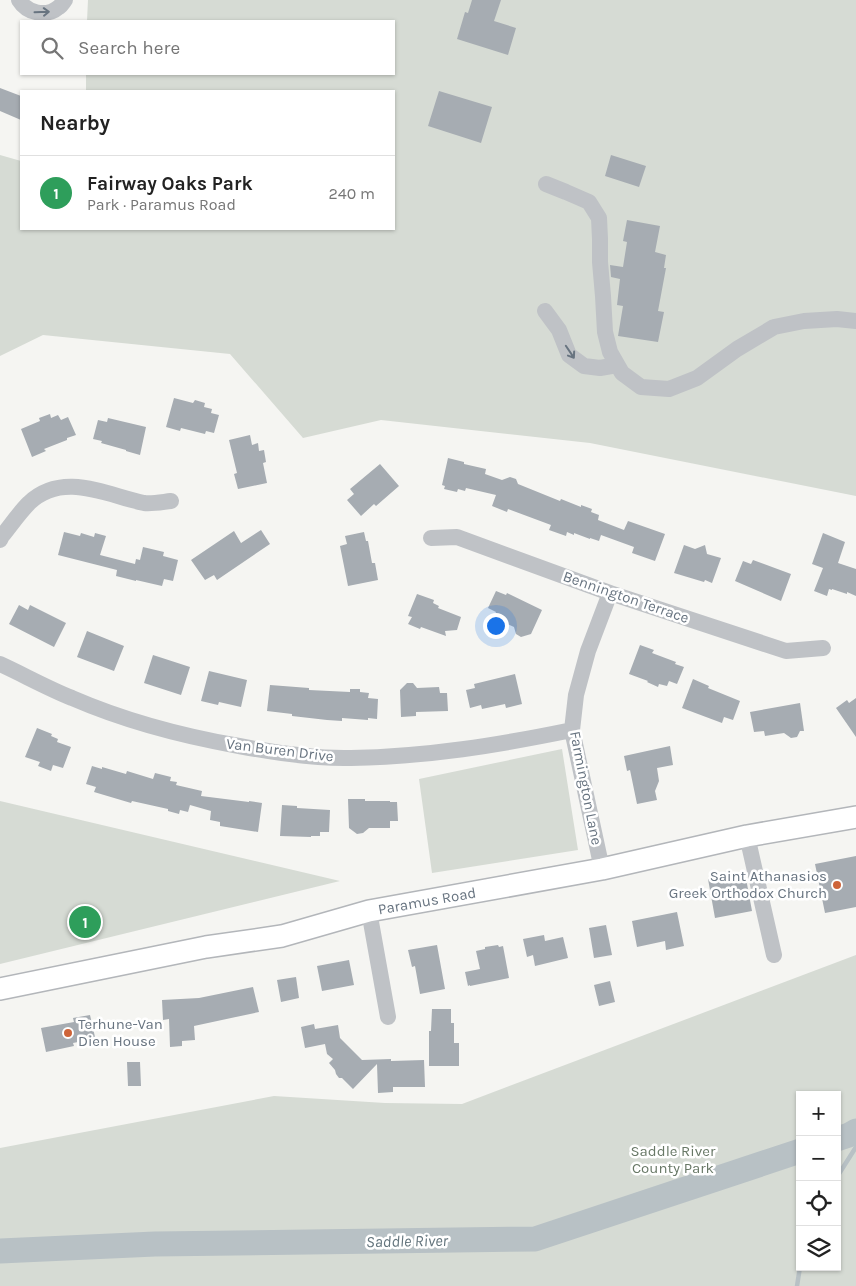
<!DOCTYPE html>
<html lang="en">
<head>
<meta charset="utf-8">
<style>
  :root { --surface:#fff; --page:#f2f2f2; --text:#222; --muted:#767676; --line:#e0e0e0; --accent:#ce6439 }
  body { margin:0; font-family:Karla,sans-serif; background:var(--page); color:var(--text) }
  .controls { position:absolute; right:15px; bottom:15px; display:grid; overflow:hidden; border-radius:0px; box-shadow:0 1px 4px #0004 }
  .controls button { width:45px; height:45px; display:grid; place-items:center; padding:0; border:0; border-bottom:1px solid var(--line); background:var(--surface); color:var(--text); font:25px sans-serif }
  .you { position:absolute; left:495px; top:625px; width:18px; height:18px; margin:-12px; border:4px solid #fff; border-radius:50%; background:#1a73e8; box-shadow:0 0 0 8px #1a73e833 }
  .badge { display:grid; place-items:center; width:32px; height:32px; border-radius:50%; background:var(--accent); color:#fff; font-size:16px; font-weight:700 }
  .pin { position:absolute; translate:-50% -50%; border:2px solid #fff; box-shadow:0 1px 5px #0006 }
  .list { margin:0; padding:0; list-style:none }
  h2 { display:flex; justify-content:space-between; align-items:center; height:65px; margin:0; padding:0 20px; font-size:21px }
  h2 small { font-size:16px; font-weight:400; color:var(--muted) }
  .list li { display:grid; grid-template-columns:32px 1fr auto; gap:15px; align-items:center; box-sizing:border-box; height:75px; padding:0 20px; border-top:1px solid var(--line) }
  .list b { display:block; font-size:19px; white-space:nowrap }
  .list p { margin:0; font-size:16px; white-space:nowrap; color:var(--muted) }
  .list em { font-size:16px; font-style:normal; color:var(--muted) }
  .icon { flex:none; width:28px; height:28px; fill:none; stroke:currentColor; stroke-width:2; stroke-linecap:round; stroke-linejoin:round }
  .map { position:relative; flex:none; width:856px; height:1286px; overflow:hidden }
  .search { position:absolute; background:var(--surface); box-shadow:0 1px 4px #0004; left:20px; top:20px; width:375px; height:55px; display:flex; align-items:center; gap:12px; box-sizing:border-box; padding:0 18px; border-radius:0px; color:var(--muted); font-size:19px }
  .panel { position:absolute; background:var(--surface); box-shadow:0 1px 4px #0004; left:20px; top:90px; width:375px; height:140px; border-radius:0px }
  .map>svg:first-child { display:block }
  .green { fill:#d6dbd4; fill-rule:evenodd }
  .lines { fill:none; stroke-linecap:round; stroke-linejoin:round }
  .stream { stroke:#b8c1c5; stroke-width:4.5 }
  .river { stroke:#b8c1c5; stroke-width:25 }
  .building { fill:#a6acb2 }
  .major-casing { stroke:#b3b6ba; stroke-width:24 }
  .minor { stroke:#bfc2c6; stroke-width:16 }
  .major { stroke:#fff; stroke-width:21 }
  .oneway { stroke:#687480 }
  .poi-dot { fill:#ce6439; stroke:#fff; stroke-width:2 }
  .labels { text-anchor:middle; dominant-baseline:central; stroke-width:5; stroke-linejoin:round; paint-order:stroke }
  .street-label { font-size:15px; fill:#687480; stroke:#fff }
  .poi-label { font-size:15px; fill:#687480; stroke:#fff; text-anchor:end }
  .park-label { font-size:15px; fill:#687866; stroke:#fff }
  .water-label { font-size:16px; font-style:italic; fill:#63747c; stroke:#fff }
</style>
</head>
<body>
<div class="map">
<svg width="856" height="1286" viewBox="0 0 856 1286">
  <rect width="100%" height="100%" fill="#f5f5f2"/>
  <path class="green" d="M88,0H856V496L590,443L381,420L303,438L230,354L43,335L0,356V155L21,161V229H394V91H86V74H394V21H87Z
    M562,749L578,850L432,873L419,779Z
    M0,801L340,881L0,964Z
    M856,955V1286H0V1148L274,1096L385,1103L462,1104ZM800,1095H837V1267H800Z"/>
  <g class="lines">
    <path class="stream" d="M837,1177L856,1147
      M797,1286L800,1267"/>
    <path class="river" d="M837,1139L849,1135L856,1131
      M0,1251L155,1244L535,1239L800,1151"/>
  </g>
  <path class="building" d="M472,0H501L494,21L516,28L508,55L457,39L465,12L468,13Z
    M0,88L21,96V120L0,111Z
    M439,91L492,107L481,143L428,126Z
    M611,155L646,166L639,187L605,176Z
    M627,220L660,226L655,252L666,255L664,268H666L658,311L664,312L658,342L618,336L623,306L617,305L620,279L611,277L610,265L623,267L627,242L623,241Z
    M174,398L193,403L195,400L205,403L204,407L212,409L211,413L219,415L214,433L206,431L205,434L181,428L180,431L166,427Z
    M50,414L51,418L58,415L61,420L68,417L76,435L67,438V440L44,449L46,451L32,457L21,429L40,421L39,418Z
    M108,418L146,427L140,455L126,451V450L101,443L102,441L93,439L98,420L107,422Z
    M250,435L252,445L258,443L259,451L264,450L266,462L263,463L267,483L238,489L234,474L237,473L229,440Z
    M448,458L464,462V464L486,469L485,474L502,480L510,477L516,479L518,484L560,501L561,499L581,507V505L592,509L591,512L599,515L598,520L624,530L628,521L665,534L655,561L632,553L634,547L601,535L599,541L590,538V539L574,533V535L567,532L566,536L549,530L551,525L508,509L507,512L492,506L496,495L466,488L465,491L458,489L457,492L444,489L445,486L442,485Z
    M380,464L399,486L376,506L374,504L361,516L347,500L354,494L350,489Z
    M261,530L270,544L217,580L214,575L205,580L191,560L234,531L241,543Z
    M64,532L80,536L81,533L94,537L95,533L106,536L100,555L135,564L136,559L140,560L143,547L164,552L163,556L178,560L173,581L164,579L162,586L136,580V581L116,576L117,570L58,555Z
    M364,532L366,541H368L372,563H375L378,580L348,586L340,546L347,544L345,536Z
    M823,533L845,542L838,563L856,569V596L847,592V594L832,589V590L829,589L827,596L814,591L823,568L812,564Z
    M684,545L695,549L705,545L707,554L721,558L712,583L705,580L704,582L674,573Z
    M753,560L791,574L781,601L735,581L743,561L751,564Z
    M496,591L506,595L507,593L542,610L531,634L521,637L516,634L514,627L494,618L496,612L488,608Z
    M417,594L434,600L433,603L439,606L438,608L461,617L457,630L445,631L446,636L421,627L420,629L408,624L412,617L408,616Z
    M19,605L28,610L30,605L66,623L54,647L9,624Z
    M87,631L124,646L114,671L77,657Z
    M640,645L654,650L652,653L676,662L675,664L684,667L677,684L669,681L667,686L659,684L658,687L647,682L648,681L629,674Z
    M153,655L190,667L181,695L144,683Z
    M209,671L247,680L241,707L219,702L218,705L201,701Z
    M515,674L522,704L506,708L505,704L482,709L481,705L470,708L466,690L475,688L474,684Z
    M693,679L709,686L708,688L740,701L733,720L724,717L722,723L682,708Z
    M407,683H413L417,688L439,687L440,693H447L448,711L416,712V716L401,717L400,690Z
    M270,685L309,688V690L350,692V689H360V692L369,693L368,698L378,699L377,719L368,718V720L342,718V721L327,720L292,716V714L267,711Z
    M856,698V737L836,708L847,700L849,703Z
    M800,703L804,731H800L797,737L791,738L784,733L765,736L764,731L754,732L750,712Z
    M37,728L52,734L51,736L58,739L57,742L71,747L63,768L53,765L51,771L38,766L40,762L25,757Z
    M670,746L673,765L657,768L659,781L655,791L657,800L637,804L630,770L627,771L624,756Z
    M92,766L102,769V767L126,774L127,771L153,779L155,773L171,777L170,781L177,782L176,785L202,791L201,796L249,802V801L262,803L258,832L220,826V822L210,820L211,811L190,805L188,812L180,810L179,814L168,811V809L132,801L131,803L94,792L96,787L86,784Z
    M348,799H365V801H390V802H397L398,821H390V828H369L363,833L357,834L349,828Z
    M282,805L297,806V808L330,810L329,832H320V836H311V837L280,836Z
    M856,856V907L825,913L815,864Z
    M745,873L752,911L715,918L708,879Z
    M677,912L684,946L666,950L665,941L637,947L632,921Z
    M606,925L612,955L594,958L589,928Z
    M544,935L545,941L563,937L568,958L535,966L533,955L527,957L523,939Z
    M437,945L445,989L420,994L415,966L412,967L408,950Z
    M498,945L499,947L503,946L509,978L470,986V985L468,986L465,972L480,969L476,951L485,949V947Z
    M349,960L354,985L322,991L317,966Z
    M296,977L299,998L281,1002L277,980Z
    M610,981L615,1002L599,1006L594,985Z
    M253,987L259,1012L194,1026L195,1040L182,1041V1046L170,1047L169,1019L163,1020L162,1000L199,998Z
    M432,1009H451V1023H454V1043H459V1066H429V1031H431Z
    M90,1015L95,1037L78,1041V1042L73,1043L74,1046L46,1052L41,1028L74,1022L73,1018Z
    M314,1024L315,1029L338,1025L340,1038L362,1060L391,1059V1061L424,1060L425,1087H393V1092L378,1093L377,1064L353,1089L342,1078H339L336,1074L335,1070L329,1063L333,1059L327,1054L325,1044L305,1048L301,1027Z
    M127,1062H140L141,1086H128Z"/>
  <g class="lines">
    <defs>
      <path id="major" d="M0,989L206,947L282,936L369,911L602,869L747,836L856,817"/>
    </defs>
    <use href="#major" class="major-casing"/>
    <path class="minor" d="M19,0C27,13 46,18 59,7C62,5 63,2 65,0
      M546,184L566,192L589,202L599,218L600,239V262L603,296L605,332L610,352L622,373L641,387L669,389L697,378L737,349L774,327L804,321L837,319L856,321
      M545,311L559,330L569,355L584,366L600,368L617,365
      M431,538L457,537L610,593L786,651L823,648
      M0,540L2,536C11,525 19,513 29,503C63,471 106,495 144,503C152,504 162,502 171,501
      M0,664C24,675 47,688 72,698C125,721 182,736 239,746C276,753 314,759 351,758C426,757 499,745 572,730
      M747,836L774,955
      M602,869L572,730L576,695L588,651L610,593
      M369,911L388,1017"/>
    <use href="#major" class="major"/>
  </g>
  <defs><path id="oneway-shaft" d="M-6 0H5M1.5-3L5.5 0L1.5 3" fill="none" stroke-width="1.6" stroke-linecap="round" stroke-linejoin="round" transform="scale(1.25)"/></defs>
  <g class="oneway">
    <use href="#oneway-shaft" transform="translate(42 12) rotate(-2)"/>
    <use href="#oneway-shaft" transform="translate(570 352) rotate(56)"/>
  </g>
  <g class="poi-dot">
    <circle cx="837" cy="885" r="5"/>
    <circle cx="68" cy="1033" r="5"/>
  </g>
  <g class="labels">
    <g class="street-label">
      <text transform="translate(626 597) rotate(19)">Bennington Terrace</text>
      <text transform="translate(280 750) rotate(7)">Van Buren Drive</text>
      <text transform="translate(586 788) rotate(79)">Farmington Lane</text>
      <text transform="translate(427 901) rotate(-10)">Paramus Road</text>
    </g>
    <g class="poi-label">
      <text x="827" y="876">Saint Athanasios<tspan x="827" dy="17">Greek Orthodox Church</tspan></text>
      <text x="78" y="1024" text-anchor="start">Terhune-Van<tspan x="78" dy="17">Dien House</tspan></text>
    </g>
    <g class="park-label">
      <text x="673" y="1151">Saddle River<tspan x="673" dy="17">County Park</tspan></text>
    </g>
    <g class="water-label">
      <text transform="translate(407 1241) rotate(-1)">Saddle River</text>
    </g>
  </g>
</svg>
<div class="controls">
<button>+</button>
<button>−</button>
<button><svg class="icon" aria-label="locate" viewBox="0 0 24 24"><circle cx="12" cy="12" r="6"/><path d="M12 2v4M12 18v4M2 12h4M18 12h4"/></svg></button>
<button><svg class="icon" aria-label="layers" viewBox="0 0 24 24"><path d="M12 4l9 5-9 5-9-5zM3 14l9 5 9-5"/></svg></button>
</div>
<div class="you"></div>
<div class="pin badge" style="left:85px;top:922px;background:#2e9e5b">1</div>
<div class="search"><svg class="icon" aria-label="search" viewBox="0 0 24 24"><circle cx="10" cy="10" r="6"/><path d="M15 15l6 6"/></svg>Search here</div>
<section class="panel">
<h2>Nearby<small></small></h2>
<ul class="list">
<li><span class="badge" style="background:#2e9e5b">1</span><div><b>Fairway Oaks Park</b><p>Park · Paramus Road</p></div><em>240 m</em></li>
</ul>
</section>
</div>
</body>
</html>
